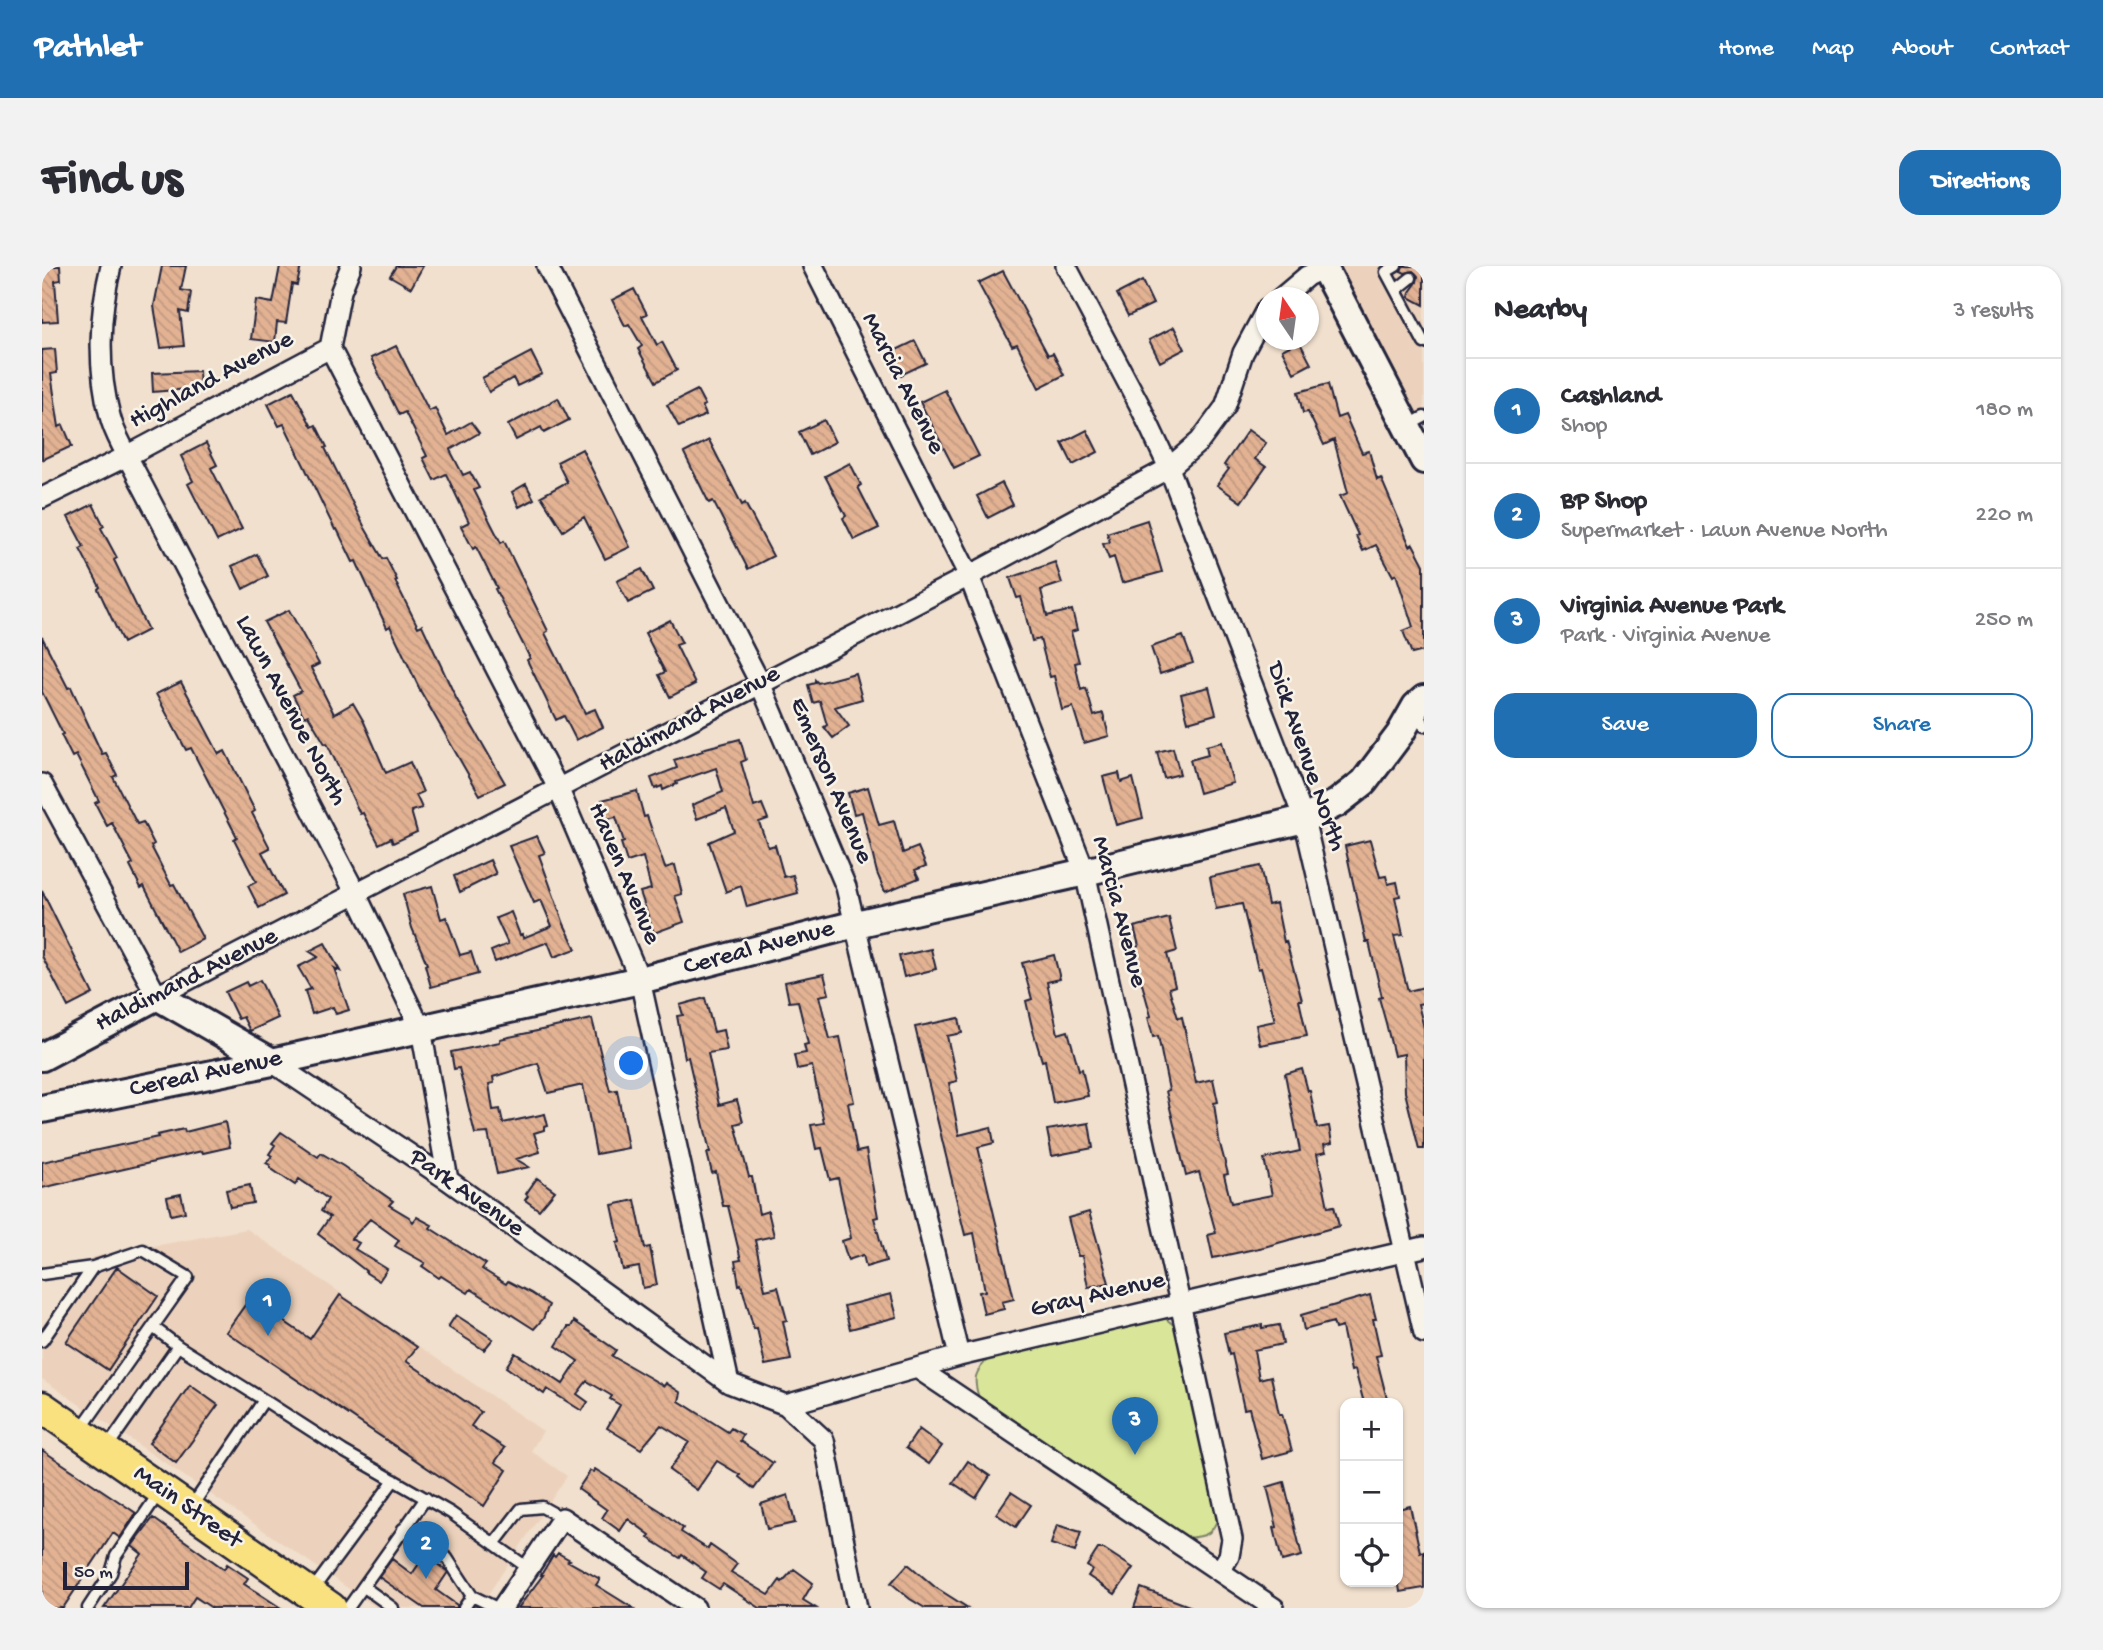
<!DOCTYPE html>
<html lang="en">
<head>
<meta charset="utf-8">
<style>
  :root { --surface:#fff; --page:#f2f2f3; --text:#2b2b33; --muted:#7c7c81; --line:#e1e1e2; --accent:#1f6fb2 }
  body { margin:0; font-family:"Gochi Hand",sans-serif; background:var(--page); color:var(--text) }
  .controls { position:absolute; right:21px; bottom:21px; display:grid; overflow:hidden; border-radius:14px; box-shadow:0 2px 5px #0004 }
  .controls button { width:63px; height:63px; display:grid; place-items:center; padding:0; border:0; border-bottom:2px solid var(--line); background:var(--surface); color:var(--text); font:35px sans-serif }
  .compass { position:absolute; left:1214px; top:21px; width:63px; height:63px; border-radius:50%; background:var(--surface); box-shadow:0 2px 5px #0004; rotate:347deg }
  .scale { position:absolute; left:21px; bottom:18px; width:126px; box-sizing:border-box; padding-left:7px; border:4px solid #22223b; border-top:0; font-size:19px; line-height:24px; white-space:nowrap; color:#22223b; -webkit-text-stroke:5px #f7f3e8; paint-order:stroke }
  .you { position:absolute; left:590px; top:798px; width:24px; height:24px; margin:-18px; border:5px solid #fff; border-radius:50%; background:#1a73e8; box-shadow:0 0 0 10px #1a73e833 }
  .badge { display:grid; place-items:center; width:46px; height:46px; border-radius:50%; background:var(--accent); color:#fff; font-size:23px; font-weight:700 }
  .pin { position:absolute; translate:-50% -58px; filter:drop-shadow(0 2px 4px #0008) }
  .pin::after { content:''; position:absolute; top:37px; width:24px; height:21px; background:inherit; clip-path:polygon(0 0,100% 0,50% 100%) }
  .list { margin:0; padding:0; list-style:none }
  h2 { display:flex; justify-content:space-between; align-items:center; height:91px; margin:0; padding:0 28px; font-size:30px }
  h2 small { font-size:23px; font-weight:400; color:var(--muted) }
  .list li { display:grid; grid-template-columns:46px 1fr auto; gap:21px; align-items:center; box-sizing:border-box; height:105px; padding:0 28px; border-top:2px solid var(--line) }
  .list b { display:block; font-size:26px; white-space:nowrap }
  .list p { margin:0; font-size:23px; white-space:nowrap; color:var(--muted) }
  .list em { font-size:23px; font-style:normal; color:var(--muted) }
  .actions { display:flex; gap:14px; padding:21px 28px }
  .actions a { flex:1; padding:16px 0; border:2px solid var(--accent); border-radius:21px; text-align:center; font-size:24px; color:var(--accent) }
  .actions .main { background:var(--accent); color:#fff }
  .icon { flex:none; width:38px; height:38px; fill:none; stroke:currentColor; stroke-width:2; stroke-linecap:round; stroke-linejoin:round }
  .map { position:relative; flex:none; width:1382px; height:1342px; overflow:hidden; border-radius:21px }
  header { display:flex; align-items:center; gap:42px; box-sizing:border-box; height:98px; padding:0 35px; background:var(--accent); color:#fff }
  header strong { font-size:33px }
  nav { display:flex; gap:38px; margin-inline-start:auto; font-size:24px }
  .intro { display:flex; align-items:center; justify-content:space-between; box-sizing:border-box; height:168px; padding:0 42px }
  h1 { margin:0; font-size:49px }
  .button { padding:18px 32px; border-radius:21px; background:var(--accent); color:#fff; font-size:24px; font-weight:700 }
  main { display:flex; gap:42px; padding:0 42px }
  aside { flex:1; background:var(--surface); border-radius:21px; box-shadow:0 2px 5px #0004 }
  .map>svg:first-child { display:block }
  .built { fill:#ecd2bc }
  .green { fill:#d9e598; stroke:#7e846a; stroke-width:2 }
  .building { fill:url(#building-back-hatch); stroke:#22223b; stroke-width:2 }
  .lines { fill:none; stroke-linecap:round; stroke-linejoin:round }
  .lane-casing { stroke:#22223b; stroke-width:15 }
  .street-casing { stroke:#22223b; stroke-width:24 }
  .secondary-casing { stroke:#22223b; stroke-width:32 }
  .primary-casing { stroke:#22223b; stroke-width:35 }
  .lane { stroke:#f7f3e8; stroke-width:10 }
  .street { stroke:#f7f3e8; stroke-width:19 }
  .secondary { stroke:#f7f3e8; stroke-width:26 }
  .primary { stroke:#fae180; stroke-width:30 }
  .labels { text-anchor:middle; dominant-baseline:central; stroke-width:5; stroke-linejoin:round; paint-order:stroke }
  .street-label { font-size:26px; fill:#22223b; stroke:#f7f3e8 }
</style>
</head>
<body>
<header>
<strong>Pathlet</strong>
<nav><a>Home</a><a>Map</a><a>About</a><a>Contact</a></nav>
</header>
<div class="intro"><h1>Find us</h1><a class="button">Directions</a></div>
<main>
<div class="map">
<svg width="1382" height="1342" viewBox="0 0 1382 1342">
  <defs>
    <pattern id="building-back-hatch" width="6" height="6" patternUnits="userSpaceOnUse" patternTransform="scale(1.75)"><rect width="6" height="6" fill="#e2b293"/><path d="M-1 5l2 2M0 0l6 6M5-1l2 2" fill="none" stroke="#c29980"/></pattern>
  </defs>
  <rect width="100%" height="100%" fill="#f1e0ce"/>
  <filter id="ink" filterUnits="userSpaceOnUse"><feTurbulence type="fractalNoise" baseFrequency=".0143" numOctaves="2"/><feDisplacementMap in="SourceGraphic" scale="14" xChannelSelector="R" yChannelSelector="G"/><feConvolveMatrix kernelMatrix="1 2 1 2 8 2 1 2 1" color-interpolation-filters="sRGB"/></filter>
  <g filter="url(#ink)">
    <path class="built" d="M1281,0H1382V194Z
      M205,963L501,1165L489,1185L525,1210L437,1342H335L0,1113V1063L51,991Z"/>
    <path class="green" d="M1113,1051L1123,1052L1134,1061L1179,1244C1171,1268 1167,1271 1143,1272L938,1135C930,1112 932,1106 949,1090Z"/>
    <path class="building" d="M0,0H18L19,14L13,15L16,55L0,56Z
      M120,0H144L139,24L149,26L146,47L138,45L142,80L119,82L112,40Z
      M238,0H259L255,19L250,18L244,57L235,56L233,76L209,73L214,34L231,37Z
      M354,0H381L369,22L348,10Z
      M1361,0H1382V39L1367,31L1368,26L1375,16L1376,10L1371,5L1363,7L1359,5Z
      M961,5L1006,89L1011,87L1022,109L997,122L975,78L970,80L936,17Z
      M1100,15L1111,38L1086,50L1075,28Z
      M592,23L605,48L600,50L615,79L620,76L635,104L614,116L596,83L600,80L587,58L583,60L570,34Z
      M1132,61L1143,83L1118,96L1107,74Z
      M873,75L884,97L859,109L848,87Z
      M1257,75L1269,98L1252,107L1240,84Z
      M354,80L387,145L393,142L406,169L429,156L437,167L408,184L421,209L428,206L437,222L432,224L459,277L462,275L473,298L506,365L503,367L543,447L553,443L561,461L534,474L522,450L514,454L485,394L488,392L453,323L455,322L434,281L431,283L419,260L427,256L404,208L392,214L381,192L385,190L363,146L357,149L329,92Z
      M13,83L15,107L9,108L17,161L21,159L30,180L0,194V84Z
      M489,86L500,108L475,120L471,112L447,126L440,112Z
      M157,105L158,122L111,126L110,107Z
      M1286,118L1295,152L1303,149L1320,187L1327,185L1335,214L1339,212L1368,280L1371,278L1382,299V385L1370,388L1361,365L1371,361L1354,308L1351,310L1334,279L1321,285L1314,270L1316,269L1298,230L1306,227L1292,174L1282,179L1266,146L1261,147L1256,126Z
      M655,124L663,139L660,140L664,149L637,161L625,139Z
      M903,124L937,190L912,202L878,136Z
      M251,125L270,161L274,159L285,181L283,182L323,262L341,293L344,292L355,314L353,315L376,361L380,359L414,432L463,517L438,529L379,426L348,360L345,362L314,295L311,296L295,263L293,264L242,158L237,160L226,138Z
      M516,132L527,154L502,167L499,161L474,174L466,159Z
      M782,154L793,176L768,189L757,166Z
      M1045,164L1056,186L1031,199L1020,177Z
      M1206,164L1224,177L1213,193L1224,201L1199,236L1175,219L1187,203L1182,199Z
      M667,174L700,239L703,237L731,290L706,303L671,235L667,237L642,187Z
      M164,177L175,199L169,202L200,263L175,275L146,218L151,215L139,190Z
      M540,183L588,281L563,293L542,251L521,265L499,230L525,216L515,196Z
      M808,197L819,219L816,221L837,262L812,274L801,252L804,250L783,210Z
      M960,217L971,239L946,252L935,230Z
      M484,218L492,233L477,241L470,226Z
      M51,238L62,260L59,262L75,292L72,294L106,364L81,377L56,323L58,321L38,283L42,281L26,251Z
      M1105,254L1120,306L1080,317L1072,291L1067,293L1061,278L1068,276L1065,267Z
      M215,288L226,310L201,323L190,300Z
      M1013,296L1020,317L999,324L1005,350L1030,344L1035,364L1029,366L1037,396L1033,397L1039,424L1044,422L1052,450L1061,447L1067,470L1042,477L1031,441L1020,444L1012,410L1008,411L998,373L990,375L979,331L975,332L968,312Z
      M600,303L611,325L586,337L575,315Z
      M247,344L277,398L269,402L292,448L311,437L322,456L344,507L368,496L381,526L374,529L380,542L369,545L375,566L351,577L349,572L337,578L321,547L318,548L285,477L283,478L266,449L262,451L251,429L259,425L222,356Z
      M628,354L640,377L634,379L653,418L628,431L617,409L623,406L603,367Z
      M1141,370L1151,397L1118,408L1109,381Z
      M0,371L26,422L29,421L60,488L64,487L75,509L71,511L95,558L101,556L112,578L109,580L129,619L132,618L161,673L136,686L102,620L99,622L88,600L91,598L70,557L65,560L53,537L57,535L34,489L30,491L19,469L21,468L0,426Z
      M813,407L820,433L793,441L807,460L791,472L782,461L785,459L778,435L771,437L766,419L773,417V414L776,417Z
      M139,416L177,488L183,485L213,545L210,547L228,582L220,586L242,629L217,642L206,620L214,616L192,573L195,571L149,482L144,484L114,428Z
      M1167,421L1174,448L1146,456L1139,428Z
      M698,473L704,494L699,496L712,541L720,538L726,553L717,556L726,581L733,579L742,611L751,609L756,627L705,641L699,620L684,626L667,576L692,565L684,542L655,553L650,539L681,526L674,502L634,516L635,518L621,524L620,520L613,523L609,512L635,502L632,494L661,485L660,483Z
      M1180,476L1191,517L1157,527L1148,494L1166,489L1164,480Z
      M1131,482L1138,508L1122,512L1115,486Z
      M1077,507L1079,516L1091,512L1101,552L1074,559L1061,511Z
      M826,521L837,559L852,555L861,587L876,581L884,600L873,604L877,612L843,626L835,607L820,546L812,548L806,527Z
      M595,525L602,551L605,550L623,602L633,599L640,628L633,630L642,656L612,667L598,626L609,623L601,591L585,596L579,577L582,576L574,551L565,553L560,534Z
      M495,570L503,587L497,589L522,658L534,683L512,691L506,676L453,696L449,685L466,678L454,652L469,646L478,669L480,668L481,672L510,660L499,634L492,637L467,580Z
      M1328,574L1338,611L1344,610L1346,618L1355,616L1358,630L1353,631L1361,669L1352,670L1366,725L1382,721V737L1376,738L1382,762V883H1377L1363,826L1362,788L1352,790L1344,757L1337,732L1340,731L1327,676H1324L1303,580Z
      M448,594L454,608L418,626L412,610Z
      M1218,600L1226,639L1234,637L1242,676L1244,675L1260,734H1257L1265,770L1218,779L1214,759L1233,755L1219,702L1216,703L1200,638L1174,643L1168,611Z
      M390,620L399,653L404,651L418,689L429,686L436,708L389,721L383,699L385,698L370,662L361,628Z
      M0,625L51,728L26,741L0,690Z
      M1127,652L1135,685L1125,688L1133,720L1127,722L1136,752L1140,751L1154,817L1171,813L1176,836L1172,837L1177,874L1186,908L1182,909L1189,937L1230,929L1222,893L1258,885L1243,808L1260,803L1266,825H1268L1275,862L1287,860L1290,877L1282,879L1284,886L1275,888L1286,941L1292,940L1297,960L1222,981L1171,992L1166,969L1174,967L1157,906L1144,910L1124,825L1127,824L1116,770L1111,771L1106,751L1109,750L1090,682L1097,680L1092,661Z
      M283,677L298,705L292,702L307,744L294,748L291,741L270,748L263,725L269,723L256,701L276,691L267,685Z
      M889,683L894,703L862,711L857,690Z
      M1012,689L1018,713L1005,716L1016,768L1026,765L1037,804L1040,803L1046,830L1011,837L1003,794L1000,795L990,761L984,735L990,733L980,697Z
      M782,708L787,728L777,730L788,773L798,771L812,836L806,837L815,886L824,884L836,951L832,952L844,995L824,1001L821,989L806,994L800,975L809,972L796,912L788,914L780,882L774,883L769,859L782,857L770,800L755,803L752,789L764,787L762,779L766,778L756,735L747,736L743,716Z
      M218,714L236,752L208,765L201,751L196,753L183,726L204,716L206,720Z
      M663,732L672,766L681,764L685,784L666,787L677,839L695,834L701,856L693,858L707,911H710L717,948L726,945L732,970L713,974L723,1024L736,1021L745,1054L741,1055L749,1094L723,1099L715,1062L712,1063L699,1018L697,1019L693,995L699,994L686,940H681L674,906L670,907L665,887L668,886L646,791L643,792L635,750L641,749L638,739Z
      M917,752L920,767L905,770L915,815L907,817L917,869L949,861L952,877L936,881L972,1033L960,1036L962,1043L942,1048L937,1026L943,1025L932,967L923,969L873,761Z
      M550,753L568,825L575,824L586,882L554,888L541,819L506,827L496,797L451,811L452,817L447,818L451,844L458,843L461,857L503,848L506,860L502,861V864L492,867L498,886L474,893L487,901L455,908L446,867L433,868L417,802L412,803L409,786L458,776V773Z
      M183,856L188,881L161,887L160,885L0,922V896L116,871L115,869L142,863L143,866Z
      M1047,857L1051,882L1010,890L1005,864Z
      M239,866L276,891L279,887L301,900L351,935L347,939L367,951L371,956L375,951L390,959L388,962L444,998L440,1003L464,1018L466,1015L489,1027L507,1039L501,1053L492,1063L429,1023L426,1027L399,1010L397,1012L380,1000L383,997L353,980L357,974L328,953L309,973L317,977L313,983L345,1003L337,1015L323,1006L324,1005L276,968L288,951L279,945L286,933L257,913L253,919L228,902V899L224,897L230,890L227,888L233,879L230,877Z
      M495,912L513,925L497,944L483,934L486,930L484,928Z
      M208,919L211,937L188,941L184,924Z
      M139,928L143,946L129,949L125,931Z
      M593,934L603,982L608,981L615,1019L601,1022L597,1001L581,1004L575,977L578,976L570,939Z
      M1047,946L1067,1017L1046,1021L1040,990H1036L1026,952Z
      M75,1001L116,1030L66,1104L24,1076Z
      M849,1028L855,1051L808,1063L802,1040Z
      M298,1029L375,1081L364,1095L439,1146L429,1160L463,1182L453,1196L465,1204L442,1240L184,1066L208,1032L268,1073Z
      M1328,1029L1334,1053H1331L1339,1089L1334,1090L1346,1137H1322L1313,1104L1309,1105L1300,1061L1293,1063L1291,1056L1262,1064L1259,1049Z
      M414,1049L451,1073L442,1084L406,1061Z
      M532,1055L574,1084L570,1090L622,1120L624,1117L639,1127L637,1135L686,1166L689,1162L701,1169L698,1175L731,1197L712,1223L697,1211L698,1209L675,1195L655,1224L627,1204L647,1176L619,1159L599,1183L565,1162L578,1139L568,1133L570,1130L545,1115L535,1128L546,1136L540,1145L505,1123L502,1128L464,1101L473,1087L521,1118L536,1095L514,1080L526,1061H529Z
      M1220,1059V1062L1237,1059L1241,1078L1212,1084L1217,1113L1229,1110L1237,1148H1240L1250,1185L1220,1193L1207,1142L1202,1143L1190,1088L1187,1089L1182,1067Z
      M148,1119L176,1139L134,1197L107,1177Z
      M877,1163L900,1180L887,1198L864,1182Z
      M0,1184L94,1247L78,1272L71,1267L21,1342H0Z
      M926,1195L948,1210L934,1232L911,1217Z
      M553,1203L619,1245L641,1262L639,1266L666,1283L668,1279L695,1298L689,1306L727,1329L738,1314L740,1316L752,1303L771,1317L761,1334L774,1342H718L681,1318L677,1323L660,1312L664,1306L640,1289L638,1292L606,1272L608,1269L586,1253L578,1265L560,1252L565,1244L536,1223L548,1205L552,1206Z
      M1242,1216L1260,1290L1240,1295L1232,1262L1235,1261L1225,1221Z
      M969,1226L989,1239L974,1261L954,1248Z
      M746,1229L753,1257L725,1263L719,1238Z
      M1368,1240L1378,1286L1382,1285V1322L1358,1326L1356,1313V1243Z
      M111,1252L182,1303L185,1298L206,1312L202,1318L239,1342H170L153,1331L146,1342H62L100,1288L90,1280Z
      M1015,1259L1039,1266L1033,1286L1009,1278Z
      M1056,1283H1062L1091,1302L1073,1328L1046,1310L1050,1304L1045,1300Z
      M516,1287L528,1294L526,1295L558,1313L554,1319L591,1342H476L501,1309H499L511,1289L513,1291Z
      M383,1289L406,1306L394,1324L415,1339V1342H382L337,1311L350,1293L370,1308Z
      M866,1298L893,1321L926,1342H883L868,1333L849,1317Z
      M1099,1322L1150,1341V1342H1092Z"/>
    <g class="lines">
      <defs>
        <path id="lane" d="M1354,0L1344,6L1382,77
          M1354,24L1369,12
          M1365,160L1382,151
          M1376,443L1382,460
          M0,1008L51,1001
          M111,1061L136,1080
          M0,1075L51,1001L101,984L146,1011L39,1163
          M222,1134L301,1185L409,1247L486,1302
          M64,1183L136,1080L222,1134L150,1240
          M361,1263L405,1292L430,1330
          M452,1278L479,1243L500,1241L520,1252
          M322,1321L351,1342
          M269,1326L352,1214
          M46,1342L69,1307L74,1290L117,1227
          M306,1342L384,1232
          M422,1342L430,1330L455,1342"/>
        <path id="street" d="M69,0C57,48 55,102 68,150C71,164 79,177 85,190L314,628L379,763L406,914
          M505,0L718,417L804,621L917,1090
          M771,0L927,310L1043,606L1190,1273L1187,1290L1178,1305
          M1024,0L1097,138L1127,202L1262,553L1382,1067
          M1239,32L1265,10L1282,2
          M288,82L517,524L598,714L687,1117
          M0,232L85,190L288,82L299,25L309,0
          M0,518L115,730L927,310L1127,202L1158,175L1183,141L1201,87L1224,44
          M230,796L406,914L687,1117L744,1139L782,1174L815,1342
          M875,1102L1232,1342
          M744,1139L917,1090L1382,981
          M460,1342L520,1252L653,1342"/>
        <path id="secondary" d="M1281,0L1382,194
          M0,791L115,730L230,796
          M0,843L230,796L598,714L814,658L1043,606L1262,553L1295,537L1322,516L1358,468L1374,440L1382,433"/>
        <path id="primary" d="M0,1141L289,1342"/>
      </defs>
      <use href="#lane" class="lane-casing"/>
      <use href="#street" class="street-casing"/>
      <use href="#secondary" class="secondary-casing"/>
      <use href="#primary" class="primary-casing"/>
      <use href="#lane" class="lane"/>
      <use href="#street" class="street"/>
      <use href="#secondary" class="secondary"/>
      <use href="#primary" class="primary"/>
    </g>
  </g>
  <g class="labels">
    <g class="street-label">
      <text transform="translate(170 115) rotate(-28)">Highland Avenue</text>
      <text transform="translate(860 118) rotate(63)">Marcia Avenue</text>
      <text transform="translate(248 445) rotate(62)">Lawn Avenue North</text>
      <text transform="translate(648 454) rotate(-28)">Haldimand Avenue</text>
      <text transform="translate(1263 491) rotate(71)">Dick Avenue North</text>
      <text transform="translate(788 515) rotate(67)">Emerson Avenue</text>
      <text transform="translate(581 608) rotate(67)">Haven Avenue</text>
      <text transform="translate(1076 646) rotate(75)">Marcia Avenue</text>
      <text transform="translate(717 683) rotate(-15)">Cereal Avenue</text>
      <text transform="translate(145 715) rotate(-27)">Haldimand Avenue</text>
      <text transform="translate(164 809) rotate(-12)">Cereal Avenue</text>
      <text transform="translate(424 928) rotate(35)">Park Avenue</text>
      <text transform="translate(1056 1030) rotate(-13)">Gray Avenue</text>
      <text transform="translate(145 1242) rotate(35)">Main Street</text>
    </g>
  </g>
</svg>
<div class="controls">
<button>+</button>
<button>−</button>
<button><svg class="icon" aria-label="locate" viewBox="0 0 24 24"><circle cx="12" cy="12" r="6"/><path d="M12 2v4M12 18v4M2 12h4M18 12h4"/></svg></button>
</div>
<svg class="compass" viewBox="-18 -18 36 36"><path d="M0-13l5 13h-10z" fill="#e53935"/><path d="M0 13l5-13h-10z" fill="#7c7c81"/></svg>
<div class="scale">50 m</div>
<div class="you"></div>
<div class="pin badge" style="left:226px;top:1070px">1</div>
<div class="pin badge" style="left:384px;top:1313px">2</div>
<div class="pin badge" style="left:1093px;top:1189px">3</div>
</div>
<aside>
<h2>Nearby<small>3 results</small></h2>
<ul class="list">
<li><span class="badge">1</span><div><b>Cashland</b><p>Shop</p></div><em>180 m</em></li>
<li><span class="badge">2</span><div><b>BP Shop</b><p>Supermarket · Lawn Avenue North</p></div><em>220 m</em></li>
<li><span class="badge">3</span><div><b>Virginia Avenue Park</b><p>Park · Virginia Avenue</p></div><em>250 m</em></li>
</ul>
<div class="actions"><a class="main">Save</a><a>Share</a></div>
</aside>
</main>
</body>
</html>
